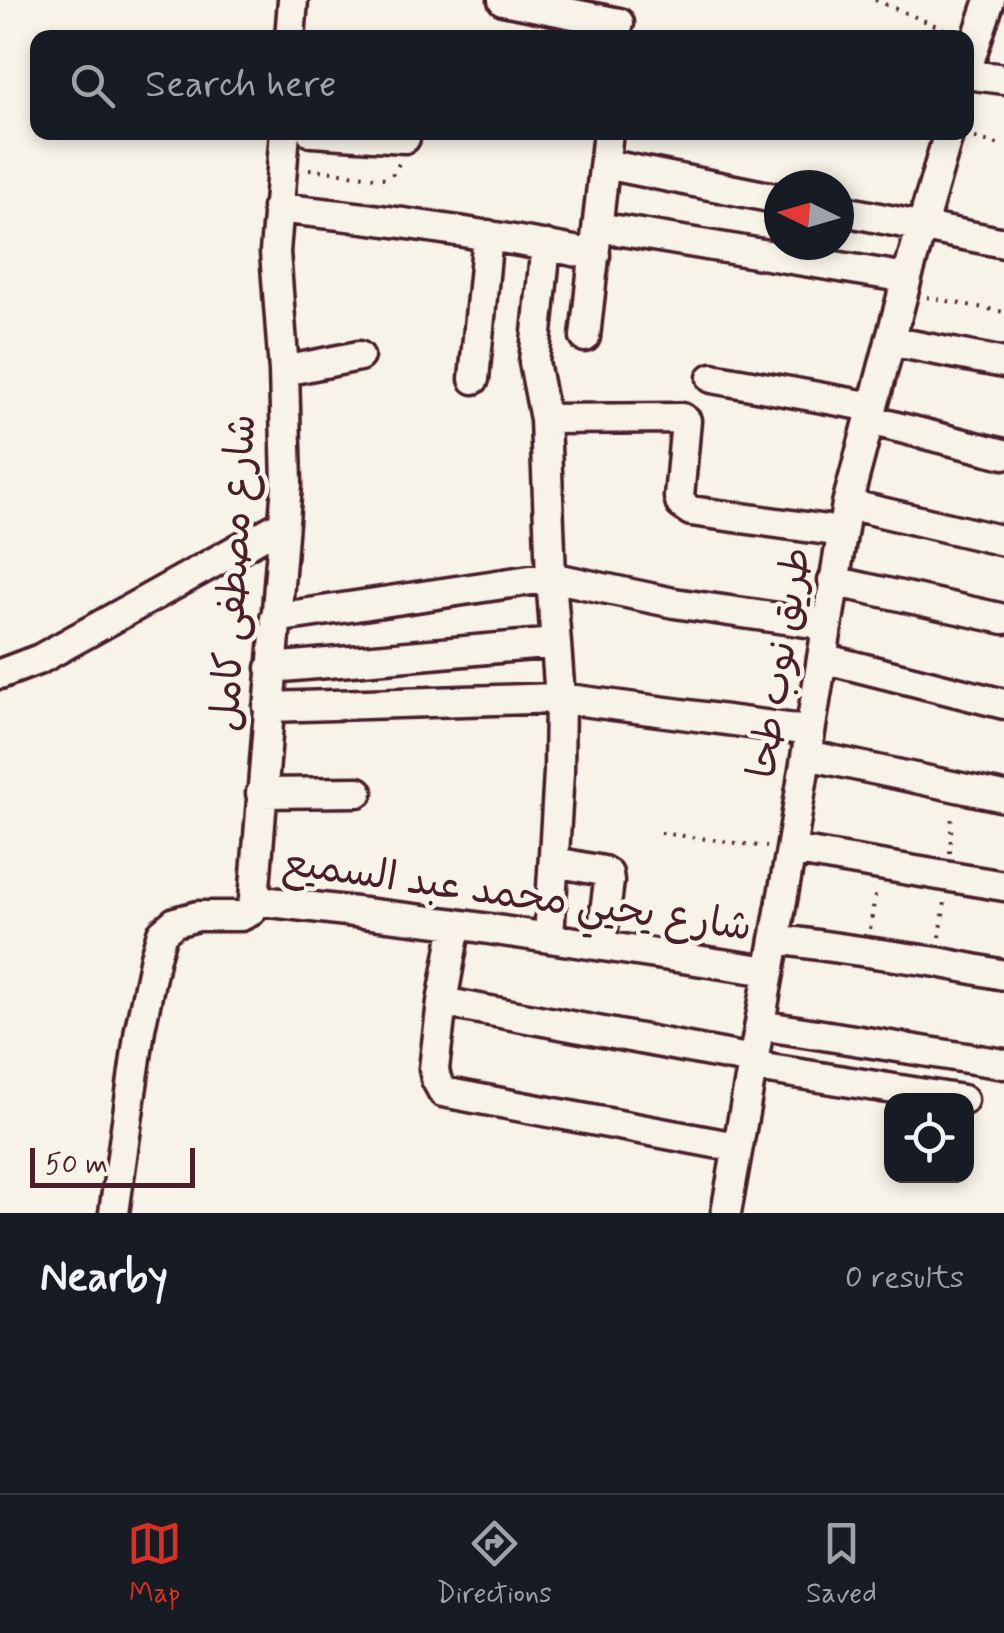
<!DOCTYPE html>
<html lang="en">
<head>
<meta charset="utf-8">
<style>
  :root { --surface:#171b24; --page:#20242c; --text:#f1f3f6; --muted:#9ea1a6; --line:#363941; --accent:#d93025 }
  body { margin:0; font-family:Mynerve,"Playpen Sans Arabic",sans-serif; background:var(--page); color:var(--text) }
  .controls { position:absolute; right:30px; bottom:30px; display:grid; overflow:hidden; border-radius:20px; box-shadow:0 5px 15px #0003 }
  .controls button { width:90px; height:90px; display:grid; place-items:center; padding:0; border:0; border-bottom:2px solid var(--line); background:var(--surface); color:var(--text); font:50px sans-serif }
  .compass { position:absolute; left:764px; top:170px; width:90px; height:90px; border-radius:50%; background:var(--surface); box-shadow:0 5px 15px #0003; rotate:275deg }
  .scale { position:absolute; left:30px; bottom:25px; width:165px; box-sizing:border-box; padding-left:10px; border:5px solid #4a1f2b; border-top:0; font-size:28px; line-height:35px; white-space:nowrap; color:#4a1f2b; -webkit-text-stroke:8px #f7f3e8; paint-order:stroke }
  .list { margin:0; padding:0; list-style:none }
  h2 { display:flex; justify-content:space-between; align-items:center; height:130px; margin:0; padding:0 40px; font-size:42px }
  h2 small { font-size:32px; font-weight:400; color:var(--muted) }
  .icon { flex:none; width:55px; height:55px; fill:none; stroke:currentColor; stroke-width:2; stroke-linecap:round; stroke-linejoin:round }
  .map { position:relative; flex:none; width:1004px; height:1213px; overflow:hidden }
  .search { position:absolute; background:var(--surface); box-shadow:0 5px 15px #0003; left:30px; right:30px; top:30px; height:110px; display:flex; align-items:center; gap:25px; box-sizing:border-box; padding:0 35px; border-radius:20px; color:var(--muted); font-size:38px }
  .sheet { height:280px; background:var(--surface) }
  nav { display:flex; justify-content:space-around; align-items:center; box-sizing:border-box; height:140px; border-top:2px solid var(--line); background:var(--surface); font-size:28px; color:var(--muted) }
  nav a { display:grid; justify-items:center; gap:5px }
  nav .on { color:var(--accent) }
  .map>svg:first-child { display:block }
  .lines { fill:none; stroke-linecap:round; stroke-linejoin:round }
  .minor-casing { stroke:#4a1f2b; stroke-width:35 }
  .path { stroke:#4a1f2b; stroke-width:4; stroke-dasharray:2.5 8; stroke-linecap:butt }
  .minor { stroke:#f7f3e8; stroke-width:28 }
  .labels { text-anchor:middle; dominant-baseline:central; stroke-width:9; stroke-linejoin:round; paint-order:stroke }
  .street-label { font-size:40px; fill:#4a1f2b; stroke:#f7f3e8 }
</style>
</head>
<body>
<div class="map">
<svg width="1004" height="1213" viewBox="0 0 1004 1213">
  <rect width="100%" height="100%" fill="#f7f3e8"/>
  <filter id="ink" filterUnits="userSpaceOnUse"><feTurbulence type="fractalNoise" baseFrequency=".01" numOctaves="2"/><feDisplacementMap in="SourceGraphic" scale="20" xChannelSelector="R" yChannelSelector="G"/><feConvolveMatrix kernelMatrix="1 2 1 2 8 2 1 2 1" color-interpolation-filters="sRGB"/></filter>
  <g filter="url(#ink)">
    <g class="lines">
      <defs>
        <path id="minor" d="M503,0L619,23
          M290,38L293,0
          M966,71L990,0
          M966,74L1004,79
          M312,132L405,138
          M605,164L779,199
          M277,208C384,219 489,234 595,255
          M839,210L1004,243
          M598,227L907,278
          M546,245L534,362L545,419L551,577L560,698L559,772L549,937
          M585,337L608,132
          M890,341L1004,363
          M284,371L359,356
          M712,378L873,407
          M474,379L488,235
          M545,419L682,418L686,421L679,497L681,504L691,511L842,532
          M869,420L1004,454
          M847,504L1004,541
          M833,581L1004,619
          M275,618L551,577L674,603L827,625
          M822,658L1004,704
          M271,668L556,643
          M0,674L40,659L283,524
          M268,707L560,698L810,731
          M807,755L1004,797
          M261,793L358,792
          M791,850L1004,886
          M555,862L603,871L608,874L609,881L601,944
          M254,900L456,924L769,971
          M456,924L442,1002L434,1069L436,1079L443,1092L736,1147
          M776,939L937,962L1004,975
          M442,1002L753,1060
          M760,1025L1004,1064
          M751,1066L963,1100
          M114,1213L140,1029L155,957L162,933L175,922L198,916H241L251,911L254,900L287,484L284,371L275,252L285,132
          M726,1213L791,850L847,504L907,278L949,132"/>
      </defs>
      <use href="#minor" class="minor-casing"/>
      <path class="path" d="M875,0L951,32
        M975,138L1004,146
        M309,169L382,178L392,175L400,162
        M927,297L1004,312
        M661,833L767,847
        M950,853L952,813
        M870,929L876,889
        M940,937L945,902"/>
      <use href="#minor" class="minor"/>
    </g>
  </g>
  <g class="labels">
    <g class="street-label">
      <text transform="translate(235 573) rotate(-87)">شارع مصطفى كامل</text>
      <text transform="translate(781 663) rotate(-81)">طريق نوب طحا</text>
      <text transform="translate(517 896) rotate(8)">شارع يحيي محمد عبد السميع</text>
    </g>
  </g>
</svg>
<div class="controls">
<button><svg class="icon" aria-label="locate" viewBox="0 0 24 24"><circle cx="12" cy="12" r="6"/><path d="M12 2v4M12 18v4M2 12h4M18 12h4"/></svg></button>
</div>
<svg class="compass" viewBox="-18 -18 36 36"><path d="M0-13l5 13h-10z" fill="#e53935"/><path d="M0 13l5-13h-10z" fill="#9ea1a6"/></svg>
<div class="scale">50 m</div>
<div class="search"><svg class="icon" aria-label="search" viewBox="0 0 24 24"><circle cx="10" cy="10" r="6"/><path d="M15 15l6 6"/></svg>Search here</div>
</div>
<section class="sheet">
<h2>Nearby<small>0 results</small></h2>
<ul class="list">
</ul>
</section>
<nav>
<a class="on"><svg class="icon" aria-label="map" viewBox="0 0 24 24"><path d="M3 6l6-2 6 2 6-2v14l-6 2-6-2-6 2zM9 4v14M15 6v14"/></svg>Map</a>
<a><svg class="icon" aria-label="directions" viewBox="0 0 24 24"><path d="M12 3l9 9-9 9-9-9zM9 14v-3h6M13 9l2 2-2 2"/></svg>Directions</a>
<a><svg class="icon" aria-label="saved" viewBox="0 0 24 24"><path d="M7 4h10v16l-5-4-5 4z"/></svg>Saved</a>
</nav>
</body>
</html>
